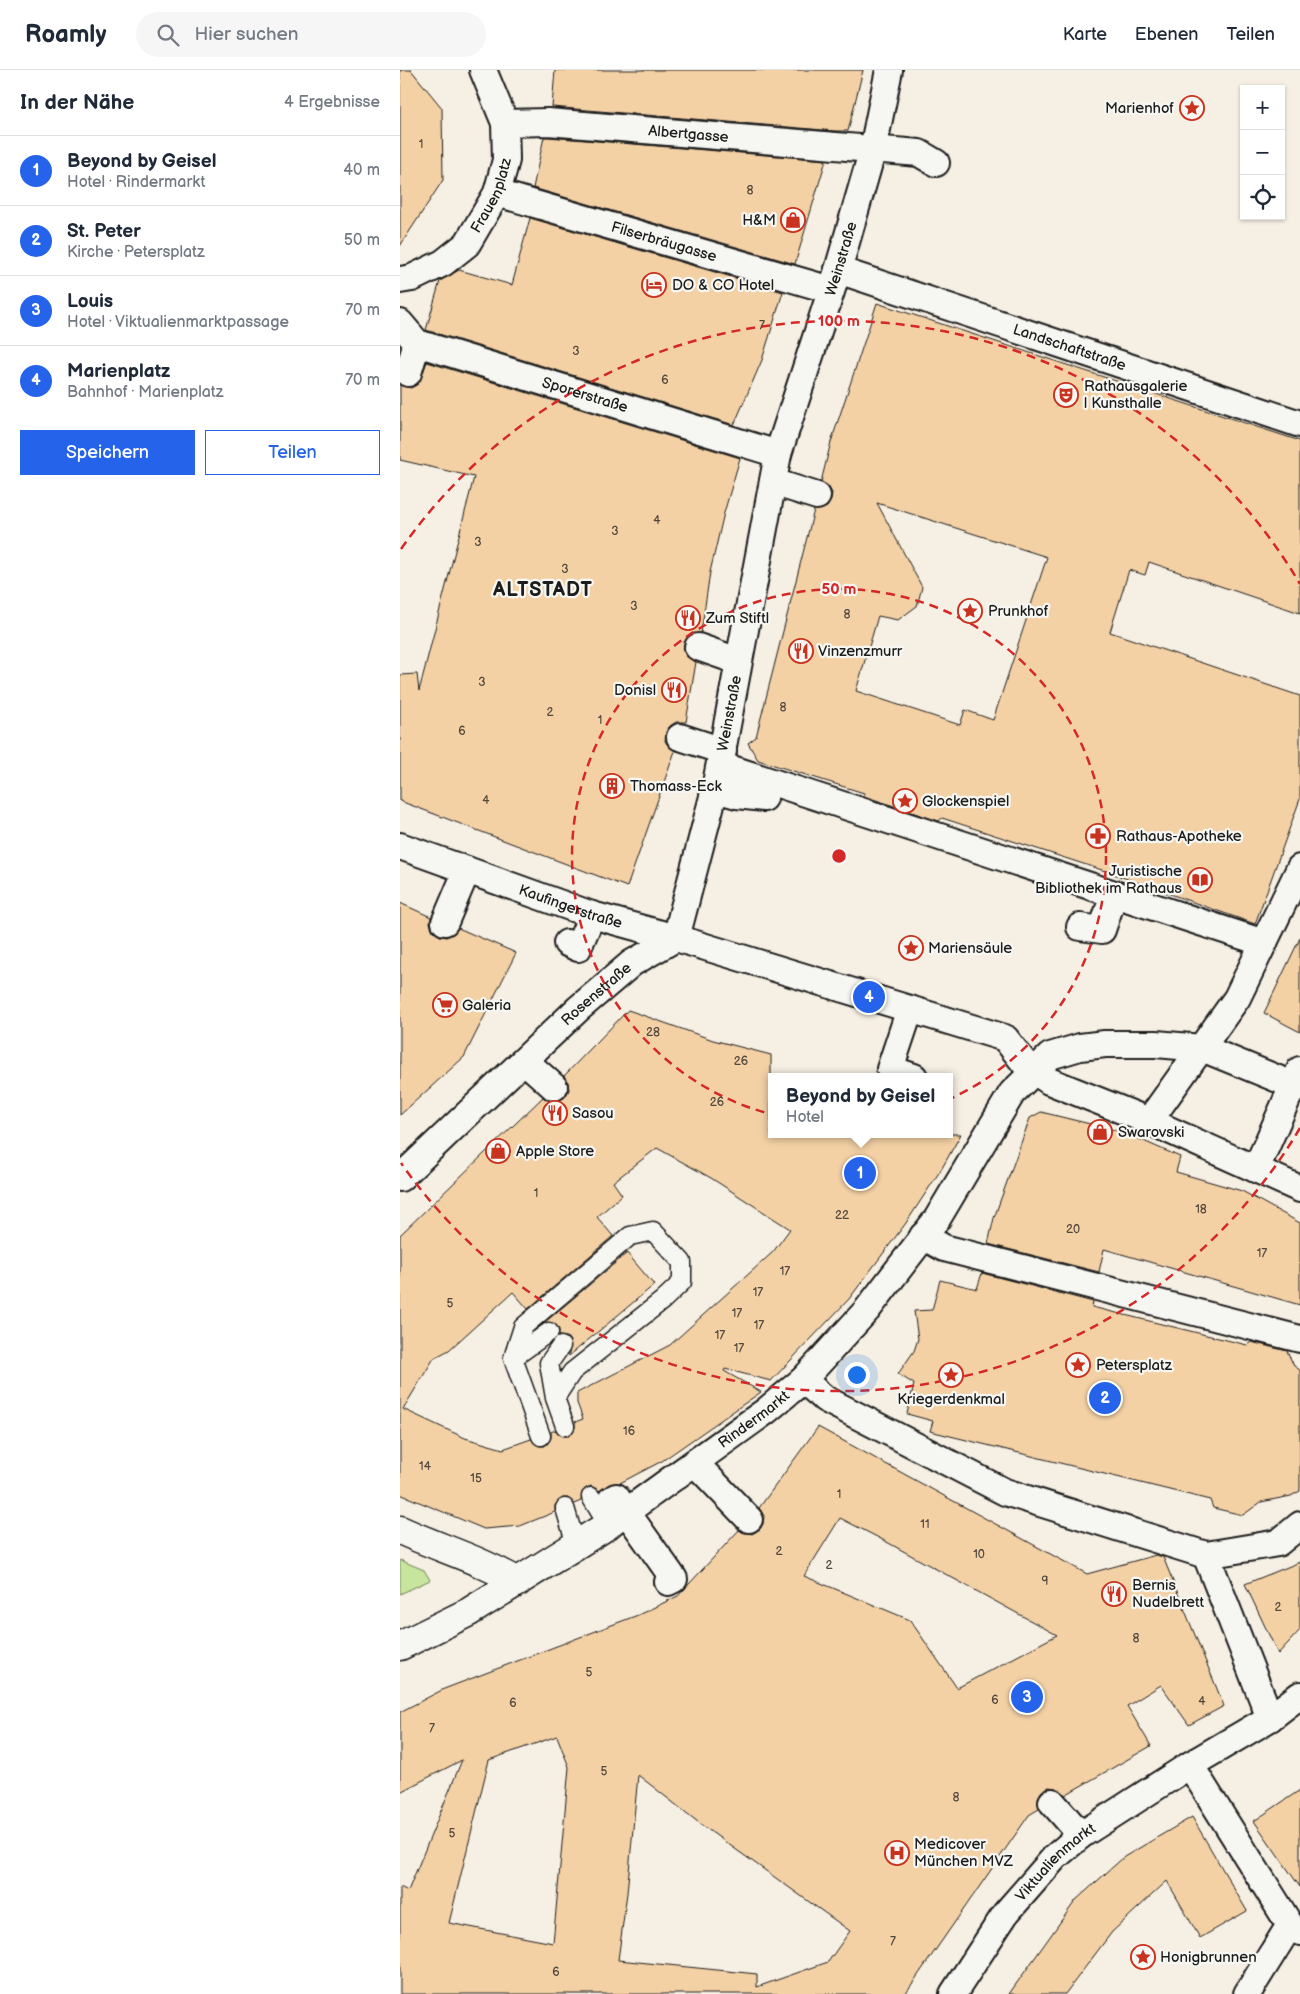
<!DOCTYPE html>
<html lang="de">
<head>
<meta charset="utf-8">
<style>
  :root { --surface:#fff; --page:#f6f6f7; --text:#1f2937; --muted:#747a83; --line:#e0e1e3; --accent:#2563eb }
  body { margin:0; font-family:"Balsamiq Sans",sans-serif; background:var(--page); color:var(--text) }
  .controls { position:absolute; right:15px; top:15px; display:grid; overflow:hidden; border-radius:0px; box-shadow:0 1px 4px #0004 }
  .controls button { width:45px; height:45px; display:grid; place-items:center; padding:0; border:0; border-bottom:1px solid var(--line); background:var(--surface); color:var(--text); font:25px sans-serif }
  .you { position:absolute; left:456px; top:1304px; width:18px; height:18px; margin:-12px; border:4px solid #fff; border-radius:50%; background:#1a73e8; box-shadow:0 0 0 8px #1a73e833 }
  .badge { display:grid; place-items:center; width:32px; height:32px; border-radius:50%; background:var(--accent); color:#fff; font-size:16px; font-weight:700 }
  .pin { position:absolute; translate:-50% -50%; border:2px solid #fff; box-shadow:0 1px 5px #0006 }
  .popup { position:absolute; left:368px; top:1003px; width:185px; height:65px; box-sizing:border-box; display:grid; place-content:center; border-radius:0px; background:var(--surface); filter:drop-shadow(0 1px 4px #0005); font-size:16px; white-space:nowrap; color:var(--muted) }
  .popup b { font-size:19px; color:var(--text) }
  .popup::after { content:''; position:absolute; left:50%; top:100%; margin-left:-10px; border:10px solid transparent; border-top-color:var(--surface) }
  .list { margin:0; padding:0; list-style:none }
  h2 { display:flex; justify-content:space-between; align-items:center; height:65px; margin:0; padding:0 20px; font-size:21px }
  h2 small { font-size:16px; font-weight:400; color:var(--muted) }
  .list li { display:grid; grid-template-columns:32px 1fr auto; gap:15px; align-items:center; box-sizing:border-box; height:70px; padding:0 20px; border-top:1px solid var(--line) }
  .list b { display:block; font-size:19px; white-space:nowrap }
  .list p { margin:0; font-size:16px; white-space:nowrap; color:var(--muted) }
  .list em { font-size:16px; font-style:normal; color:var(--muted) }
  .actions { display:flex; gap:10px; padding:15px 20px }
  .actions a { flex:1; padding:11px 0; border:1px solid var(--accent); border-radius:0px; text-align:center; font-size:18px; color:var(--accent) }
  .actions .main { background:var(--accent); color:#fff }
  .icon { flex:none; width:28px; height:28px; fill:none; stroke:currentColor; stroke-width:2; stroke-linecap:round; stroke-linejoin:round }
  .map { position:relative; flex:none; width:900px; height:1924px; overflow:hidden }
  header { display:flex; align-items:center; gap:30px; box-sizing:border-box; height:70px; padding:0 25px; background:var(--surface); border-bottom:1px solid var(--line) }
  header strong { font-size:24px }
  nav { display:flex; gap:28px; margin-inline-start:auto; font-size:18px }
  .search { width:350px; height:45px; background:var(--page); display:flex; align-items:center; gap:12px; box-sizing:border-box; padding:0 18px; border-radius:28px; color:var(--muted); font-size:19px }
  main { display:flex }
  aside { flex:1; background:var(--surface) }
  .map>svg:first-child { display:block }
  .green { fill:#c7e59c; stroke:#72805c }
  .building { fill:#f4d1a5; stroke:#1c1c1c; fill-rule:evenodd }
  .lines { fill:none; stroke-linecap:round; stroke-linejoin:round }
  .service-casing { stroke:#1c1c1c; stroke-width:21 }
  .pedestrian-casing { stroke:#1c1c1c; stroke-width:30 }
  .minor-casing { stroke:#1c1c1c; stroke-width:31 }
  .service { stroke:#f6f6f2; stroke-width:18 }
  .pedestrian { stroke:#f6f6f2; stroke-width:26 }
  .minor { stroke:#f6f6f2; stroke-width:28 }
  .ring { fill:none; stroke:#d62828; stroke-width:2.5; stroke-dasharray:9 6 }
  .labels { text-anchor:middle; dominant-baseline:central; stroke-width:4.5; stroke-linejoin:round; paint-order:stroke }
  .number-label { font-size:12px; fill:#52493e }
  .poi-label { font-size:15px; fill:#1c1c1c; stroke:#f6f6f2; text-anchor:start }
  .street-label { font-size:15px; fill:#1c1c1c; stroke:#f6f6f2 }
  .district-label { font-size:20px; font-weight:bold; letter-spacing:1px; fill:#1c1c1c; stroke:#f6f6f2 }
  .centre { fill:#d62828; stroke:#f6f6f2; stroke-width:2.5 }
  .ring-label { font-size:15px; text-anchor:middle; font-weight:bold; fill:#d62828; stroke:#f6f6f2; stroke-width:4.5; stroke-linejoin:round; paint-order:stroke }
</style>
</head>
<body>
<header>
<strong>Roamly</strong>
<div class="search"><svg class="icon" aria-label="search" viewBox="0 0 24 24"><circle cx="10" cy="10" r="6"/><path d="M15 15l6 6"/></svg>Hier suchen</div>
<nav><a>Karte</a><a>Ebenen</a><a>Teilen</a></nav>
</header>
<main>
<aside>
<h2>In der Nähe<small>4 Ergebnisse</small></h2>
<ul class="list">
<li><span class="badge">1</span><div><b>Beyond by Geisel</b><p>Hotel · Rindermarkt</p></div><em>40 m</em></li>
<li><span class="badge">2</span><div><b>St. Peter</b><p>Kirche · Petersplatz</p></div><em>50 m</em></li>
<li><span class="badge">3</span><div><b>Louis</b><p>Hotel · Viktualienmarktpassage</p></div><em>70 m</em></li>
<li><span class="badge">4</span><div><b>Marienplatz</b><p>Bahnhof · Marienplatz</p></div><em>70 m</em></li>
</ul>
<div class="actions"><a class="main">Speichern</a><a>Teilen</a></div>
</aside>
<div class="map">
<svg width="900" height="1924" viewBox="0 0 900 1924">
  <rect width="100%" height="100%" fill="#f6efe3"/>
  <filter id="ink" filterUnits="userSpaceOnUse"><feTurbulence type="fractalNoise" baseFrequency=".02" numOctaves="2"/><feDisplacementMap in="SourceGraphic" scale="10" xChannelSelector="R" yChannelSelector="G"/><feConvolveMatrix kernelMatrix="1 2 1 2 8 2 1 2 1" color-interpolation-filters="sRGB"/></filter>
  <g filter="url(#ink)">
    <path class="green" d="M0,1490L24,1500L30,1510L0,1524Z"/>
    <path class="building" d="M0,0H11L42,38L43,110L0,176Z
      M155,0H463L448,61H435L152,37Z
      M144,67H148L426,90L395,194L133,118Z
      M130,148L383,222L362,290L334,355L26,260L40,211L59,200L112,215Z
      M477,233L900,371V543L749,492L745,505L729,500L710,562L900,626V729L855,854L702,800L542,748L539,751L464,726V723L358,690L348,673L356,667L414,440L427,437L431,430L432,423L428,416L421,412L431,372ZM477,433L647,487L593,650L565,640L560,655L456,621L478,546L498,550L517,536L522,517Z
      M27,292L340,388L324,443L310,502L301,563L289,565L284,573L283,580L286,586L296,592L286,652H276L270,656L266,662L265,671L269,677L275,681L227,817L0,731V605L17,604L19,621L74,407L0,390V315L11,318L18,314Z
      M0,833L31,847L30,853L33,861L40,866L47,867L58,858L116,883L64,987L0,1045Z
      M900,868V962L864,943Z
      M228,940L313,970L371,985V1064H561L542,1098L506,1153L449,1229L371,1311L325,1299L324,1301L361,1322L262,1391L220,1413L209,1414L200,1421L191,1416L186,1418L182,1422L181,1431L174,1434L168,1428H162L155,1435V1442L120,1456L84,1459L0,1424V1165L143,1027L151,1032L159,1031L165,1027L169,1020L168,1012L164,1006ZM257,1078L311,1108L390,1159L373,1182L270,1275L177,1323V1333L183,1349L175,1352V1358L169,1366H163L155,1360L151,1362V1368L145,1376H139L131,1369L103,1379L65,1368L3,1339L34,1288L49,1280L113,1222L128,1239L213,1166L197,1147L222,1125L213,1112Z
      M641,1042L723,1062L780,1087L776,1102L842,1121L900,1153V1235L704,1179L699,1202L588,1174L594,1148L630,1048Z
      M227,1183L254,1215L169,1286L170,1271L167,1267L159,1266V1260L154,1253H144Z
      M582,1203L693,1232L692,1237L847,1275L851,1272L887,1281L894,1296L900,1300V1421L891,1426L861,1432L843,1445L813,1438L810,1430L530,1361L533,1351L507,1344L514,1314L498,1304L514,1281L518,1269L514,1241L532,1240L540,1210L577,1219Z
      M418,1357L687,1504L756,1485L763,1487L824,1636L789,1655L761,1615L727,1636L751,1676L665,1725L656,1718L649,1717L642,1721L638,1728L639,1739L629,1745L505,1924H0V1817L8,1821L62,1690L0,1722V1642L44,1619L238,1545L278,1526L339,1460L352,1464L360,1459L363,1454L364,1446L359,1438ZM440,1448L483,1470L657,1565L557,1618L510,1550L404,1506ZM157,1666L169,1697L153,1873L49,1853L89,1690ZM238,1705L303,1756L450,1861L428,1892L357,1917V1904L218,1890L227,1823Z
      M900,1492V1560L878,1584L845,1514Z
      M900,1720V1817L854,1751Z
      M792,1747L847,1841L800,1868L767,1811L712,1862L665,1924H609L676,1830L724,1787Z"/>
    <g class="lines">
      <defs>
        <path id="service" d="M113,1288L149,1262
          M155,1328L149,1293L161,1276
          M141,1366L113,1288L123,1257L230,1166L253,1161L282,1192V1212L263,1230L172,1302L155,1328L165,1356
          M191,1427L208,1455
          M165,1438L176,1475"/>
        <g id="pedestrian">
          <path id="s1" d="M105,53L148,52L519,83L536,93"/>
          <path id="s2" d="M97,123L431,220"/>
          <path id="s3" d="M438,200L900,354"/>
          <path id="s4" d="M0,210L12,208L43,193L67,174L97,123L106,90L105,53L83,0"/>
          <path id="s5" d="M0,253L17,273L378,384"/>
          <path d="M8,303L17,273"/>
          <path d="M373,412L417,426"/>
          <path d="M298,577L338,591"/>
          <path d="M280,667L323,681"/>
          <path d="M320,695L864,873"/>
          <path d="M315,719L337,725L364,728"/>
          <path id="s6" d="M0,776L192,845L276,868L605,968L626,995L649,1011L749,1051L900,1119"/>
          <path d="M45,852L67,800"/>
          <path d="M680,857L702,860L714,824"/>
          <path id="s7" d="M276,868L315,719L378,384L438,200L473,79L489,0"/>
          <path d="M167,873L178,878L192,845"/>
          <path d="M510,939L490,999L514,1007"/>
          <path d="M125,991L154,1017"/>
          <path d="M749,1051L837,928L900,798"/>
          <path d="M856,1099L900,1000"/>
          <path id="s8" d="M0,1108L178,939L232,893L276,868"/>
          <path d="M523,1166L544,1178L900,1269"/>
          <path d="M403,1310L425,1329L605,1422L806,1485L878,1473L900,1455"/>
          <path d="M295,1393L349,1449"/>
          <path d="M211,1430L216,1427L274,1509L268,1512"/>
          <path id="s9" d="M208,1455L366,1341L403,1310L467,1240L537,1149L612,1023L650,986L680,977L705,974H756L802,978L900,1018"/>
          <path d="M806,1485L870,1648"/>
          <path d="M790,1695L890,1855L900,1862"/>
          <path d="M652,1732L681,1765"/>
          <path id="s10" d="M553,1924L606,1843L655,1787L681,1765L790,1695L870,1648L900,1625"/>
          <path d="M847,1924L890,1855"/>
        </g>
        <path id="minor" d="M0,1460C39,1478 81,1490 118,1512
          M0,1576L69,1542L208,1455"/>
      </defs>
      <use href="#service" class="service-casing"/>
      <use href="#pedestrian" class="pedestrian-casing"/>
      <use href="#minor" class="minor-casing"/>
      <use href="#service" class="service"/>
      <use href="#pedestrian" class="pedestrian"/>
      <use href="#minor" class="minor"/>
    </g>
  </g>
  <g class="ring">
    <circle cx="439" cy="786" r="267"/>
    <path d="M900 1058A535 535 0 0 1 1 1093M1 479A535 535 0 0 1 900 514"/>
  </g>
  <defs>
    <symbol id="sight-ring" viewBox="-11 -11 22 22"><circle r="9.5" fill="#f6f6f2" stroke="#c8321e" stroke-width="1.5"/><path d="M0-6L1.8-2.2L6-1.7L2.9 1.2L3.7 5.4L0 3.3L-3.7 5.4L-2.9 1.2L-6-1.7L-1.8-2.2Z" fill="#c8321e"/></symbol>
    <symbol id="shop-ring" viewBox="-11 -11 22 22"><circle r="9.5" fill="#f6f6f2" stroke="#c8321e" stroke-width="1.5"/><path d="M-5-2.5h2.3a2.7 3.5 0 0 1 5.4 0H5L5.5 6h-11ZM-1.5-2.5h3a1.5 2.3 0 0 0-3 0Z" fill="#c8321e"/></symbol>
    <symbol id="hotel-ring" viewBox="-11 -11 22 22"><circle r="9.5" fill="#f6f6f2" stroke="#c8321e" stroke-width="1.5"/><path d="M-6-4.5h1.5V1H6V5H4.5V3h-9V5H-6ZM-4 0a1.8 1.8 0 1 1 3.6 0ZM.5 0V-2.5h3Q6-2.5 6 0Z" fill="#c8321e"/></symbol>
    <symbol id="theatre-ring" viewBox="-11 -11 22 22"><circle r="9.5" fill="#f6f6f2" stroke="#c8321e" stroke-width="1.5"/><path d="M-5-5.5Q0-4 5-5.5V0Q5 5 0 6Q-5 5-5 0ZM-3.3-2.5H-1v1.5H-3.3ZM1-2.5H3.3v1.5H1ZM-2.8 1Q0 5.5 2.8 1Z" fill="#c8321e"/></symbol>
    <symbol id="restaurant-ring" viewBox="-11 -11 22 22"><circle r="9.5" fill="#f6f6f2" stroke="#c8321e" stroke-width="1.5"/><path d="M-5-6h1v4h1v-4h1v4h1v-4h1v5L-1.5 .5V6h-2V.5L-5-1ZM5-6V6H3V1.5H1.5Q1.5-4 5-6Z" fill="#c8321e"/></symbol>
    <symbol id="building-ring" viewBox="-11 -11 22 22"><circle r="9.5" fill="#f6f6f2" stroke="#c8321e" stroke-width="1.5"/><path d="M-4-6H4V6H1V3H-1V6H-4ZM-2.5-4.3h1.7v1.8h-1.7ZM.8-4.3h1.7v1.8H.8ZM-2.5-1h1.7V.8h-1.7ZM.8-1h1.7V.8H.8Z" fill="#c8321e"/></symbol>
    <symbol id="pharmacy-ring" viewBox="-11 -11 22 22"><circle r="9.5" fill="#f6f6f2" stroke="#c8321e" stroke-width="1.5"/><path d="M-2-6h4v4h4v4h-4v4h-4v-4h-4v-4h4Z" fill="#c8321e"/></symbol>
    <symbol id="library-ring" viewBox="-11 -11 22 22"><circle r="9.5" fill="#f6f6f2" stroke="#c8321e" stroke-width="1.5"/><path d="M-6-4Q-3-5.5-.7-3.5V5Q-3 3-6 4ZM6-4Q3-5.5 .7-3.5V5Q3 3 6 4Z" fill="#c8321e"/></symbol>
    <symbol id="supermarket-ring" viewBox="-11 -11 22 22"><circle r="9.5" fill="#f6f6f2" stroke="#c8321e" stroke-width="1.5"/><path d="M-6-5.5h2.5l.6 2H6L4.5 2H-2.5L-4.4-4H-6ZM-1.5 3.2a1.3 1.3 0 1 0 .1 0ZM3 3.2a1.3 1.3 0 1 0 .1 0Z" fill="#c8321e"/></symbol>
    <symbol id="hospital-ring" viewBox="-11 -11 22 22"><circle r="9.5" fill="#f6f6f2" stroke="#c8321e" stroke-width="1.5"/><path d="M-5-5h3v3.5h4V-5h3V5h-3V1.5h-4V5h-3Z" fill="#c8321e"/></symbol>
  </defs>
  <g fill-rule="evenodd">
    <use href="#sight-ring" x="778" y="24" width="28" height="28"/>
    <use href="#shop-ring" x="379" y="136" width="28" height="28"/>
    <use href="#hotel-ring" x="240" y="201" width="28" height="28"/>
    <use href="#theatre-ring" x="652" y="311" width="28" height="28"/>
    <use href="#sight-ring" x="556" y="527" width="28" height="28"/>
    <use href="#restaurant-ring" x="274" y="534" width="28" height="28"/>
    <use href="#restaurant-ring" x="387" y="567" width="28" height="28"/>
    <use href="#restaurant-ring" x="260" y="606" width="28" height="28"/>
    <use href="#building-ring" x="198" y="702" width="28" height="28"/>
    <use href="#sight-ring" x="491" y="717" width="28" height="28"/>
    <use href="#pharmacy-ring" x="684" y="752" width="28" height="28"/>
    <use href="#library-ring" x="786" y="796" width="28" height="28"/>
    <use href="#sight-ring" x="497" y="864" width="28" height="28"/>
    <use href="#supermarket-ring" x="31" y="921" width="28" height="28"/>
    <use href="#restaurant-ring" x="141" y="1029" width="28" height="28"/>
    <use href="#shop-ring" x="686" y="1048" width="28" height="28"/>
    <use href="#shop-ring" x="84" y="1067" width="28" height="28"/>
    <use href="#sight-ring" x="664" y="1281" width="28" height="28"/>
    <use href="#sight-ring" x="537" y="1291" width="28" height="28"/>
    <use href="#restaurant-ring" x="700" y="1510" width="28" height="28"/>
    <use href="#hospital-ring" x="483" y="1769" width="28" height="28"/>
    <use href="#sight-ring" x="729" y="1873" width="28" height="28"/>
  </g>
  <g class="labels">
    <g class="number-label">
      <text x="21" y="74">1</text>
      <text x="350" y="120">8</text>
      <text x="362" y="255">7</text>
      <text x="176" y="281">3</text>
      <text x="265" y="310">6</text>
      <text x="257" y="450">4</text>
      <text x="215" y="461">3</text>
      <text x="78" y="472">3</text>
      <text x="165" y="499">3</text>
      <text x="234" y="536">3</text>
      <text x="447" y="544">8</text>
      <text x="82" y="612">3</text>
      <text x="383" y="637">8</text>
      <text x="150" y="642">2</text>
      <text x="200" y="650">1</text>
      <text x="62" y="661">6</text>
      <text x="86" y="730">4</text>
      <text x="253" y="962">28</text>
      <text x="341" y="991">26</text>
      <text x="317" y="1032">26</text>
      <text x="136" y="1123">1</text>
      <text x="801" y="1139">18</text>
      <text x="442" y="1145">22</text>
      <text x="673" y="1159">20</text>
      <text x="862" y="1183">17</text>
      <text x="385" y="1201">17</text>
      <text x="358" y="1222">17</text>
      <text x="50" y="1233">5</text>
      <text x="337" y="1243">17</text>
      <text x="359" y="1255">17</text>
      <text x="320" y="1265">17</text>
      <text x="339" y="1278">17</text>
      <text x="229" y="1361">16</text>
      <text x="25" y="1396">14</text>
      <text x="76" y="1408">15</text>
      <text x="439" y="1424">1</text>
      <text x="525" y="1454">11</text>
      <text x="379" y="1481">2</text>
      <text x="579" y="1484">10</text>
      <text x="429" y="1495">2</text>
      <text x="645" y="1511">9</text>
      <text x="878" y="1537">2</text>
      <text x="736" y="1568">8</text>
      <text x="189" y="1602">5</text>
      <text x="595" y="1630">6</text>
      <text x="802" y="1631">4</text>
      <text x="113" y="1633">6</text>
      <text x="32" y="1658">7</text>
      <text x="204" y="1701">5</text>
      <text x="556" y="1727">8</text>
      <text x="52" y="1763">5</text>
      <text x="493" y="1871">7</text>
      <text x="156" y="1902">6</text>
    </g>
    <g class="poi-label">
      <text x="774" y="38" text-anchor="end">Marienhof</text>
      <text x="376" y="150" text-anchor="end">H&amp;M</text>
      <text x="272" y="215">DO &amp; CO Hotel</text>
      <text x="684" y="316">Rathausgalerie<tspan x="684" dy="17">| Kunsthalle</tspan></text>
      <text x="588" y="541">Prunkhof</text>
      <text x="306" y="548">Zum Stiftl</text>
      <text x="418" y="581">Vinzenzmurr</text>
      <text x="256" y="620" text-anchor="end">Donisl</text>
      <text x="230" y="716">Thomass-Eck</text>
      <text x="522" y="731">Glockenspiel</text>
      <text x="716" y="766">Rathaus-Apotheke</text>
      <text x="782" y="801" text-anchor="end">Juristische<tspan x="782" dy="17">Bibliothek im Rathaus</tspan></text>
      <text x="528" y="878">Mariensäule</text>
      <text x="62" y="935">Galeria</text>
      <text x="172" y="1043">Sasou</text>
      <text x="718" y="1062">Swarovski</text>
      <text x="116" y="1081">Apple Store</text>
      <text x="696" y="1295">Petersplatz</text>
      <text x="551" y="1329" text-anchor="middle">Kriegerdenkmal</text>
      <text x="732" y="1515">Bernis<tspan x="732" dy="17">Nudelbrett</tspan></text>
      <text x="514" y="1774">Medicover<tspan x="514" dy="17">München MVZ</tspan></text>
      <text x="760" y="1887">Honigbrunnen</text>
    </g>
    <g class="street-label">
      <text stroke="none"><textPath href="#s1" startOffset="184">Albertgasse</textPath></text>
      <text stroke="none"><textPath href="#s4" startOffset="132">Frauenplatz</textPath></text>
      <text stroke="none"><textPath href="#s2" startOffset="174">Filserbräugasse</textPath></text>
      <text stroke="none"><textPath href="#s7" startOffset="700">Weinstraße</textPath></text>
      <text stroke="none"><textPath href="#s3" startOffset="244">Landschaftstraße</textPath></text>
      <text stroke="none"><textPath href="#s5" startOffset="202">Sporerstraße</textPath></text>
      <text stroke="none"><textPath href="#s7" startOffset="231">Weinstraße</textPath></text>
      <text stroke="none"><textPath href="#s6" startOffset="181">Kaufingerstraße</textPath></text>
      <text stroke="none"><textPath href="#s8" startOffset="269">Rosenstraße</textPath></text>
      <text stroke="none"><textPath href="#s9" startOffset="180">Rindermarkt</textPath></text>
      <text stroke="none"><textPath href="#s10" startOffset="168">Viktualienmarkt</textPath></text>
    </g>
    <g class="district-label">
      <text x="143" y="520">ALTSTADT</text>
    </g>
  </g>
  <circle cx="439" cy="786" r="8" class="centre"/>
  <g class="ring-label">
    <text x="439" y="256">100 m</text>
    <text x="439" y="524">50 m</text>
  </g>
</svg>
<div class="controls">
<button>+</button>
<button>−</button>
<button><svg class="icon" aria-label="locate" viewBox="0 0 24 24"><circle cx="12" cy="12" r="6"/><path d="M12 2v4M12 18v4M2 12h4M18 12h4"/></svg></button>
</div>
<div class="you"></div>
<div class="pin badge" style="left:460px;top:1103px">1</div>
<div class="popup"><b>Beyond by Geisel</b>Hotel</div>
<div class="pin badge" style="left:705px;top:1328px">2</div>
<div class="pin badge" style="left:627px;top:1627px">3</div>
<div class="pin badge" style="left:469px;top:927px">4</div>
</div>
</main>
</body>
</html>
